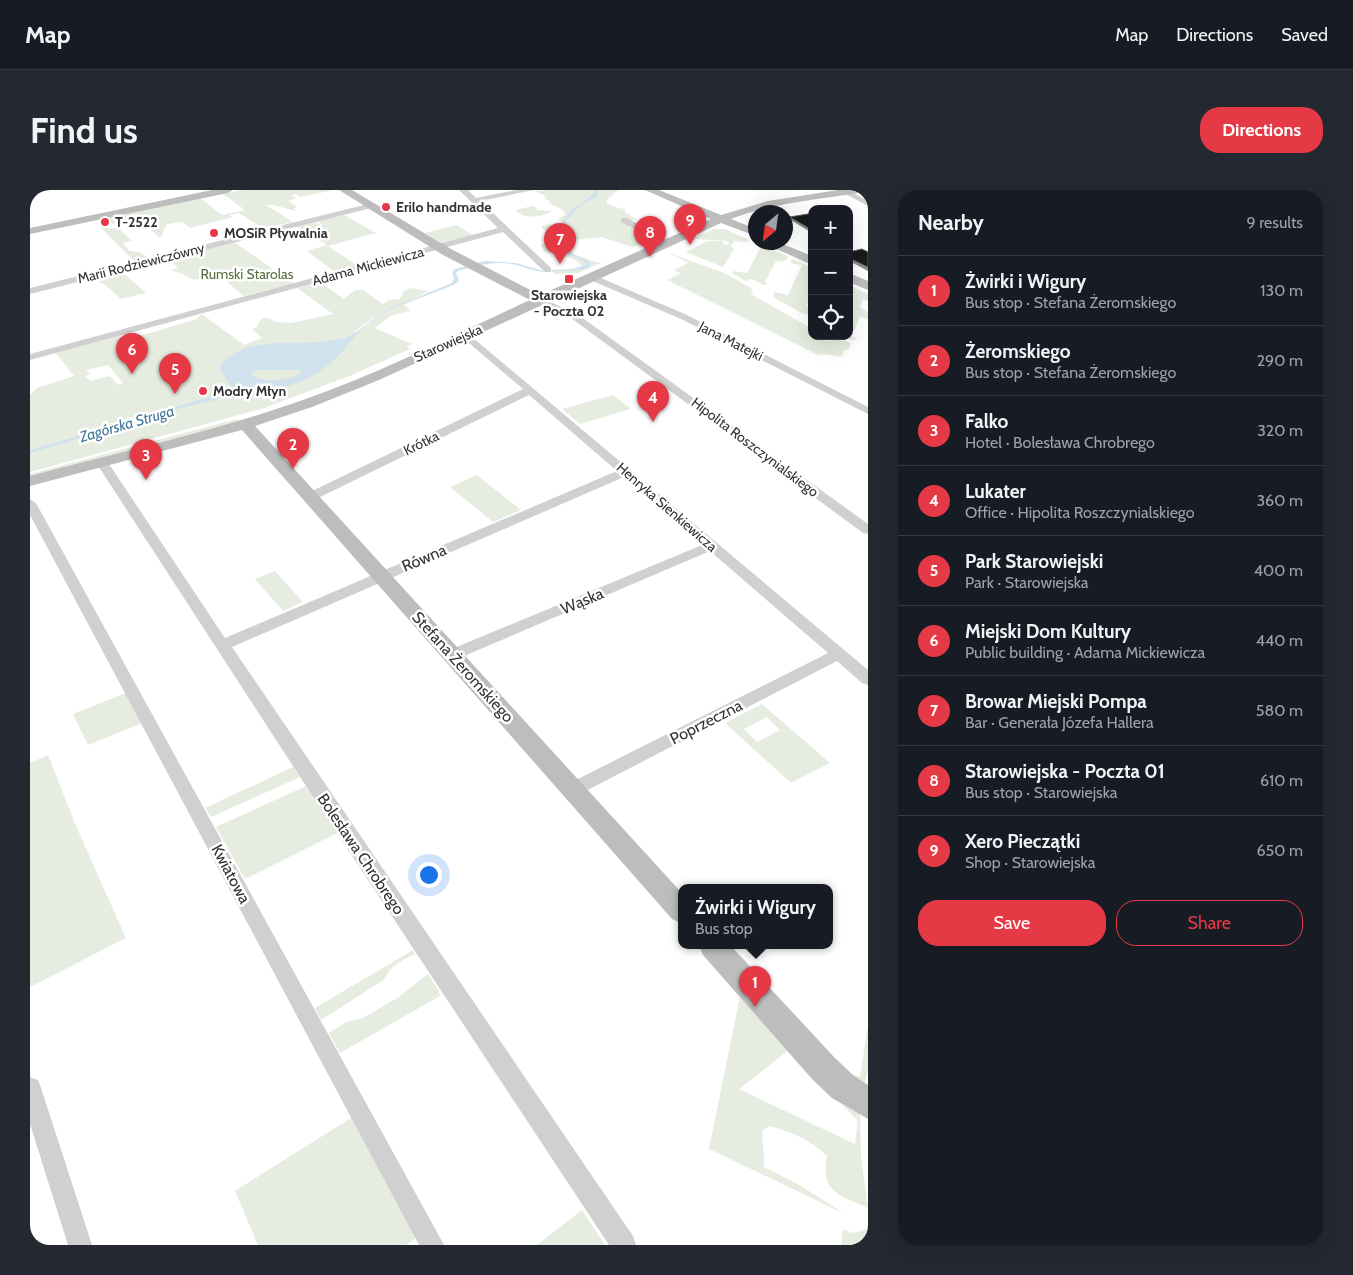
<!DOCTYPE html>
<html lang="en">
<head>
<meta charset="utf-8">
<style>
  :root { --surface:#171b24; --page:#242831; --text:#f1f3f6; --muted:#9ea1a6; --line:#363941; --accent:#e63946 }
  body { margin:0; font-family:Cabin,sans-serif; background:var(--page); color:var(--text) }
  .controls { position:absolute; right:15px; top:15px; display:grid; overflow:hidden; border-radius:10px; box-shadow:0 5px 20px #0002 }
  .controls button { width:45px; height:45px; display:grid; place-items:center; padding:0; border:0; border-bottom:1px solid var(--line); background:var(--surface); color:var(--text); font:25px sans-serif }
  .compass { position:absolute; left:718px; top:15px; width:45px; height:45px; border-radius:50%; background:var(--surface); box-shadow:0 5px 20px #0002; rotate:209deg }
  .you { position:absolute; left:398px; top:684px; width:18px; height:18px; margin:-12px; border:4px solid #fff; border-radius:50%; background:#1a73e8; box-shadow:0 0 0 8px #1a73e833 }
  .badge { display:grid; place-items:center; width:32px; height:32px; border-radius:50%; background:var(--accent); color:#fff; font-size:16px; font-weight:700 }
  .pin { position:absolute; translate:-50% -41px; filter:drop-shadow(0 1px 2px #0008) }
  .pin::after { content:''; position:absolute; top:26px; width:18px; height:15px; background:inherit; clip-path:polygon(0 0,100% 0,50% 100%) }
  .popup { position:absolute; left:648px; top:694px; width:155px; height:65px; box-sizing:border-box; display:grid; place-content:center; border-radius:10px; background:var(--surface); filter:drop-shadow(0 1px 4px #0005); font-size:16px; white-space:nowrap; color:var(--muted) }
  .popup b { font-size:19px; color:var(--text) }
  .popup::after { content:''; position:absolute; left:50%; top:100%; margin-left:-10px; border:10px solid transparent; border-top-color:var(--surface) }
  .list { margin:0; padding:0; list-style:none }
  h2 { display:flex; justify-content:space-between; align-items:center; height:65px; margin:0; padding:0 20px; font-size:21px }
  h2 small { font-size:16px; font-weight:400; color:var(--muted) }
  .list li { display:grid; grid-template-columns:32px 1fr auto; gap:15px; align-items:center; box-sizing:border-box; height:70px; padding:0 20px; border-top:1px solid var(--line) }
  .list b { display:block; font-size:19px; white-space:nowrap }
  .list p { margin:0; font-size:16px; white-space:nowrap; color:var(--muted) }
  .list em { font-size:16px; font-style:normal; color:var(--muted) }
  .actions { display:flex; gap:10px; padding:15px 20px }
  .actions a { flex:1; padding:11px 0; border:1px solid var(--accent); border-radius:20px; text-align:center; font-size:18px; color:var(--accent) }
  .actions .main { background:var(--accent); color:#fff }
  .icon { flex:none; width:28px; height:28px; fill:none; stroke:currentColor; stroke-width:2; stroke-linecap:round; stroke-linejoin:round }
  .map { position:relative; flex:none; width:838px; height:1055px; overflow:hidden; border-radius:20px }
  header { display:flex; align-items:center; gap:30px; box-sizing:border-box; height:70px; padding:0 25px; background:var(--surface); border-bottom:1px solid var(--line) }
  header strong { font-size:24px }
  nav { display:flex; gap:28px; margin-inline-start:auto; font-size:18px }
  .intro { display:flex; align-items:center; justify-content:space-between; box-sizing:border-box; height:120px; padding:0 30px }
  h1 { margin:0; font-size:35px }
  .button { padding:12px 22px; border-radius:20px; background:var(--accent); color:#fff; font-size:18px; font-weight:700 }
  main { display:flex; gap:30px; padding:0 30px }
  aside { flex:1; background:var(--surface); border-radius:20px; box-shadow:0 5px 20px #0002 }
  .map>svg:first-child { display:block }
  .green { fill:#e6ecdf; fill-rule:evenodd }
  .water { fill:#cfe2ee; fill-rule:evenodd }
  .lines { fill:none; stroke-linecap:round; stroke-linejoin:round }
  .street { fill:#d0d0d0; fill-rule:evenodd }
  .secondary { fill:#bdbdbd; fill-rule:evenodd }
  .wall { fill:#8c8c8c }
  .building { fill:#1a1a1a; stroke:#5f5f5f }
  .poi-dot { fill:#e63946; stroke:#fff; stroke-width:2 }
  .labels { text-anchor:middle; dominant-baseline:central; stroke-width:5; stroke-linejoin:round; paint-order:stroke }
  .far-poi-label { font-size:14px; font-weight:bold; fill:#333; stroke:#fff; text-anchor:start }
  .far-street-label { font-size:14px; fill:#333; stroke:#fff }
  .far-park-label { font-size:14px; fill:#56703f; stroke:#fff }
  .far-water-label { font-size:15px; font-style:italic; fill:#3f7597; stroke:#fff }
  .street-label { font-size:16px; fill:#333; stroke:#fff }
</style>
</head>
<body>
<header>
<strong>Map</strong>
<nav><a>Map</a><a>Directions</a><a>Saved</a></nav>
</header>
<div class="intro"><h1>Find us</h1><a class="button">Directions</a></div>
<main>
<div class="map">
<svg width="838" height="1055" viewBox="0 0 838 1055">
  <rect width="100%" height="100%" fill="#fff"/>
  <path class="green" d="M212,0H303L271,7L266,4L261,5L266,8L258,11L267,17L264,18L266,21L243,15H236L263,32L232,38L235,37L229,36L209,23L199,25L203,27L160,38L153,32L137,34L132,44L133,46L129,47L107,27L83,34L75,28L170,8L192,25L215,20L193,4Z
    M516,0H565C561,10 539,19 533,33L528,29L535,25C532,17 527,17 520,14L521,12L514,8L516,6L504,1Z
    M570,0H589L582,4L584,5L579,7L576,13L588,18L595,19V22L608,30H591L623,50L602,57L572,47L543,50L540,53L543,64L569,73L575,71L548,83L525,84L523,82L554,79L561,76L559,71C548,66 533,63 536,47C537,40 538,38 536,31L552,14L565,8Z
    M503,16L507,18L506,20L522,21C513,28 493,29 485,20Z
    M314,25L346,43L298,56L328,76L305,82L277,61L297,55L266,36L285,32L291,35L284,38L304,51L285,37L308,31L293,35L287,31Z
    M519,34L534,39L535,62L552,70L556,75L552,77L547,71L533,64L514,62L511,54L522,56L525,49L518,45H524V41L517,42L511,37Z
    M426,35L443,45L412,53L395,43Z
    M71,38H88L102,51L94,53V55L100,61L110,62L118,68L105,72Z
    M684,39H695L719,50L718,52L663,49Z
    M677,51H695L692,53L697,55L700,53L695,51H704L701,56L704,59L693,77L656,62Z
    M204,52L263,93L214,106L187,84L164,90L153,84L141,80L148,78L138,69Z
    M732,55L759,67L753,72L746,71L735,92L738,94L734,95L722,89L716,91L702,83L704,81L717,83Z
    M639,63L694,83L723,99L720,100L723,103L721,104L782,139V146H807L794,152L810,148L820,153V158L814,161L812,167L792,164L788,165L637,90L651,83L644,80L658,73Z
    M763,69L782,78V104L776,116L782,117V125L774,124L744,108V102L758,105L772,75L760,73Z
    M91,81L116,103L91,109L74,94L64,89Z
    M290,92L314,109L325,100H333L353,114L359,110L370,109L373,102L380,98L399,101L341,129L324,142H328L345,128L374,114L380,121L360,126L345,138L382,154L377,157L380,159L322,185L234,218L0,282V205L7,198L44,186L26,163L89,146L93,151L167,129L172,124L214,155L232,148L222,139L227,137L230,130L235,127L247,132L261,133L303,124L267,98ZM78,175L93,193L88,195L80,186L60,191L55,186L60,184L57,180Z
    M819,95L838,104V111L833,110L830,117L838,122V129L830,127L821,146L828,149L821,150L812,146H819Z
    M583,205L601,219L550,234L532,219Z
    M207,229L208,233L0,287V284Z
    M447,285L491,320L463,332L420,297Z
    M245,381L273,412L253,421L225,389Z
    M96,503L112,533L58,555L43,524Z
    M732,514L800,573L761,593L695,533ZM737,527L750,540L727,552L714,539Z
    M18,565L46,636L96,748L0,797V573Z
    M263,577L270,587L181,627L175,618Z
    M276,596L307,643L215,689L186,637Z
    M383,760L385,764C373,770 359,776 355,789L291,830L285,818Z
    M398,784L409,801L410,806L310,863L299,843L316,832L333,828L369,807Z
    M710,806L760,859L709,899L825,954L828,931L812,914L830,924L831,966L838,1018C810,1005 790,1003 797,966C782,951 760,941 739,936L733,940C731,953 735,964 734,977L771,996L815,1024L679,959Z
    M838,835V879L834,897L815,882L830,887Z
    M324,926L389,1046L376,1055H228L205,1001Z
    M552,1020L575,1055H507Z
    M813,1039L823,1043L838,1039V1055H811Z"/>
  <path class="water" d="M565,0H570L565,8L552,14L536,31C538,38 537,41 536,47C533,63 548,66 559,71L561,76L554,79L523,82L521,80L542,79L556,75L552,70L535,62L531,48L535,41L532,33C538,18 560,11 565,0Z
    M455,71L486,73L517,82C503,82 494,76 482,74C464,71 445,76 428,81L426,83L429,90L427,93C400,106 368,113 343,130C325,142 319,156 304,170C275,198 236,201 198,209L192,208L190,206L201,196L189,178C209,145 264,156 296,151C303,150 312,150 318,147C330,141 341,128 356,121C377,110 400,103 422,93L424,89L422,82L425,79ZM228,180H270L272,183C258,190 236,194 222,185V182Z
    M186,205L189,209L154,217L0,263V260Z"/>
  <g class="lines">
    <path class="street" d="M429,0H438L446,8L487,0H504L450,11L521,78V82H515L473,42L0,170V164L468,38Z
      M808,0H818L838,11V16Z
      M338,14H341V18L0,104V98Z
      M591,28H597L642,52L635,54L591,32Z
      M558,85H564L657,125L838,217V224L651,129L558,89Z
      M508,109H514L547,124L838,334V344L833,343L541,128L508,113Z
      M436,142L838,480V495L832,493L807,471L548,605L542,607L536,605L533,600L536,595L798,463L680,361L427,469H417L414,465L417,461L672,355L594,287L202,457L603,1046L606,1055H579L276,596L65,271L71,267L75,268L195,448L587,281L499,205L286,309H278L276,306L278,303L493,199L432,147V143Z
      M0,309L6,313L414,1055H389L0,325Z
      M0,887L8,890L11,898L62,1055H38L0,934Z"/>
    <path class="secondary" d="M182,0H203L198,3L0,44V38Z
      M309,0H322L421,59L510,105L681,29L615,0H629L691,25L738,11L808,0H834L829,3C786,10 741,13 701,29L726,39V46L691,33L349,190L282,217L225,236L651,702V733L642,729L212,240L0,296V286C90,262 182,242 270,211C349,184 424,145 500,110L413,65Z
      M731,52H748L782,66V75Z
      M819,83L838,91V100L819,92Z
      M669,756H701L804,867L824,886L838,895V929L802,908L782,889L673,765Z"/>
  </g>
  <path class="wall" d="M782,26V43L759,29L760,27Z
    M819,62H838V81L819,71Z"/>
  <path class="building" d="M778,24L782,26V40L760,27Z
    M832,59L838,62V77L819,68V62Z"/>
  <g class="poi-dot">
    <circle cx="356" cy="17" r="5"/>
    <circle cx="75" cy="32" r="5"/>
    <circle cx="184" cy="43" r="5"/>
    <rect x="534" y="84" width="10" height="10" rx="2.5"/>
    <circle cx="173" cy="201" r="5"/>
  </g>
  <g class="labels">
    <g class="far-poi-label">
      <text x="366" y="17">Erilo handmade</text>
      <text x="85" y="32">T-2522</text>
      <text x="194" y="43">MOSiR Pływalnia</text>
      <text x="539" y="105" text-anchor="middle">Starowiejska<tspan x="539" dy="16">- Poczta 02</tspan></text>
      <text x="183" y="201">Modry Młyn</text>
    </g>
    <g class="far-street-label">
      <text transform="translate(111 73) rotate(-14)">Marii Rodziewiczówny</text>
      <text transform="translate(338 76) rotate(-15)">Adama Mickiewicza</text>
      <text transform="translate(701 151) rotate(27)">Jana Matejki</text>
      <text transform="translate(418 153) rotate(-24)">Starowiejska</text>
      <text transform="translate(391 253) rotate(-26)">Krótka</text>
      <text transform="translate(725 257) rotate(37)">Hipolita Roszczynialskiego</text>
      <text transform="translate(637 317) rotate(41)">Henryka Sienkiewicza</text>
    </g>
    <g class="far-park-label">
      <text x="217" y="84">Rumski Starolas</text>
    </g>
    <g class="far-water-label">
      <text transform="translate(97 234) rotate(-16)">Zagórska Struga</text>
    </g>
    <g class="street-label">
      <text transform="translate(394 368) rotate(-23)">Równa</text>
      <text transform="translate(552 411) rotate(-23)">Wąska</text>
      <text transform="translate(433 477) rotate(48)">Stefana Żeromskiego</text>
      <text transform="translate(676 532) rotate(-27)">Poprzeczna</text>
      <text transform="translate(331 664) rotate(56)">Bolesława Chrobrego</text>
      <text transform="translate(201 684) rotate(62)">Kwiatowa</text>
    </g>
  </g>
</svg>
<div class="controls">
<button>+</button>
<button>−</button>
<button><svg class="icon" aria-label="locate" viewBox="0 0 24 24"><circle cx="12" cy="12" r="6"/><path d="M12 2v4M12 18v4M2 12h4M18 12h4"/></svg></button>
</div>
<svg class="compass" viewBox="-18 -18 36 36"><path d="M0-13l5 13h-10z" fill="#e53935"/><path d="M0 13l5-13h-10z" fill="#9ea1a6"/></svg>
<div class="you"></div>
<div class="pin badge" style="left:725px;top:817px">1</div>
<div class="popup"><b>Żwirki i Wigury</b>Bus stop</div>
<div class="pin badge" style="left:263px;top:279px">2</div>
<div class="pin badge" style="left:116px;top:290px">3</div>
<div class="pin badge" style="left:623px;top:232px">4</div>
<div class="pin badge" style="left:145px;top:204px">5</div>
<div class="pin badge" style="left:102px;top:184px">6</div>
<div class="pin badge" style="left:530px;top:74px">7</div>
<div class="pin badge" style="left:620px;top:67px">8</div>
<div class="pin badge" style="left:660px;top:55px">9</div>
</div>
<aside>
<h2>Nearby<small>9 results</small></h2>
<ul class="list">
<li><span class="badge">1</span><div><b>Żwirki i Wigury</b><p>Bus stop · Stefana Żeromskiego</p></div><em>130 m</em></li>
<li><span class="badge">2</span><div><b>Żeromskiego</b><p>Bus stop · Stefana Żeromskiego</p></div><em>290 m</em></li>
<li><span class="badge">3</span><div><b>Falko</b><p>Hotel · Bolesława Chrobrego</p></div><em>320 m</em></li>
<li><span class="badge">4</span><div><b>Lukater</b><p>Office · Hipolita Roszczynialskiego</p></div><em>360 m</em></li>
<li><span class="badge">5</span><div><b>Park Starowiejski</b><p>Park · Starowiejska</p></div><em>400 m</em></li>
<li><span class="badge">6</span><div><b>Miejski Dom Kultury</b><p>Public building · Adama Mickiewicza</p></div><em>440 m</em></li>
<li><span class="badge">7</span><div><b>Browar Miejski Pompa</b><p>Bar · Generała Józefa Hallera</p></div><em>580 m</em></li>
<li><span class="badge">8</span><div><b>Starowiejska - Poczta 01</b><p>Bus stop · Starowiejska</p></div><em>610 m</em></li>
<li><span class="badge">9</span><div><b>Xero Pieczątki</b><p>Shop · Starowiejska</p></div><em>650 m</em></li>
</ul>
<div class="actions"><a class="main">Save</a><a>Share</a></div>
</aside>
</main>
</body>
</html>
